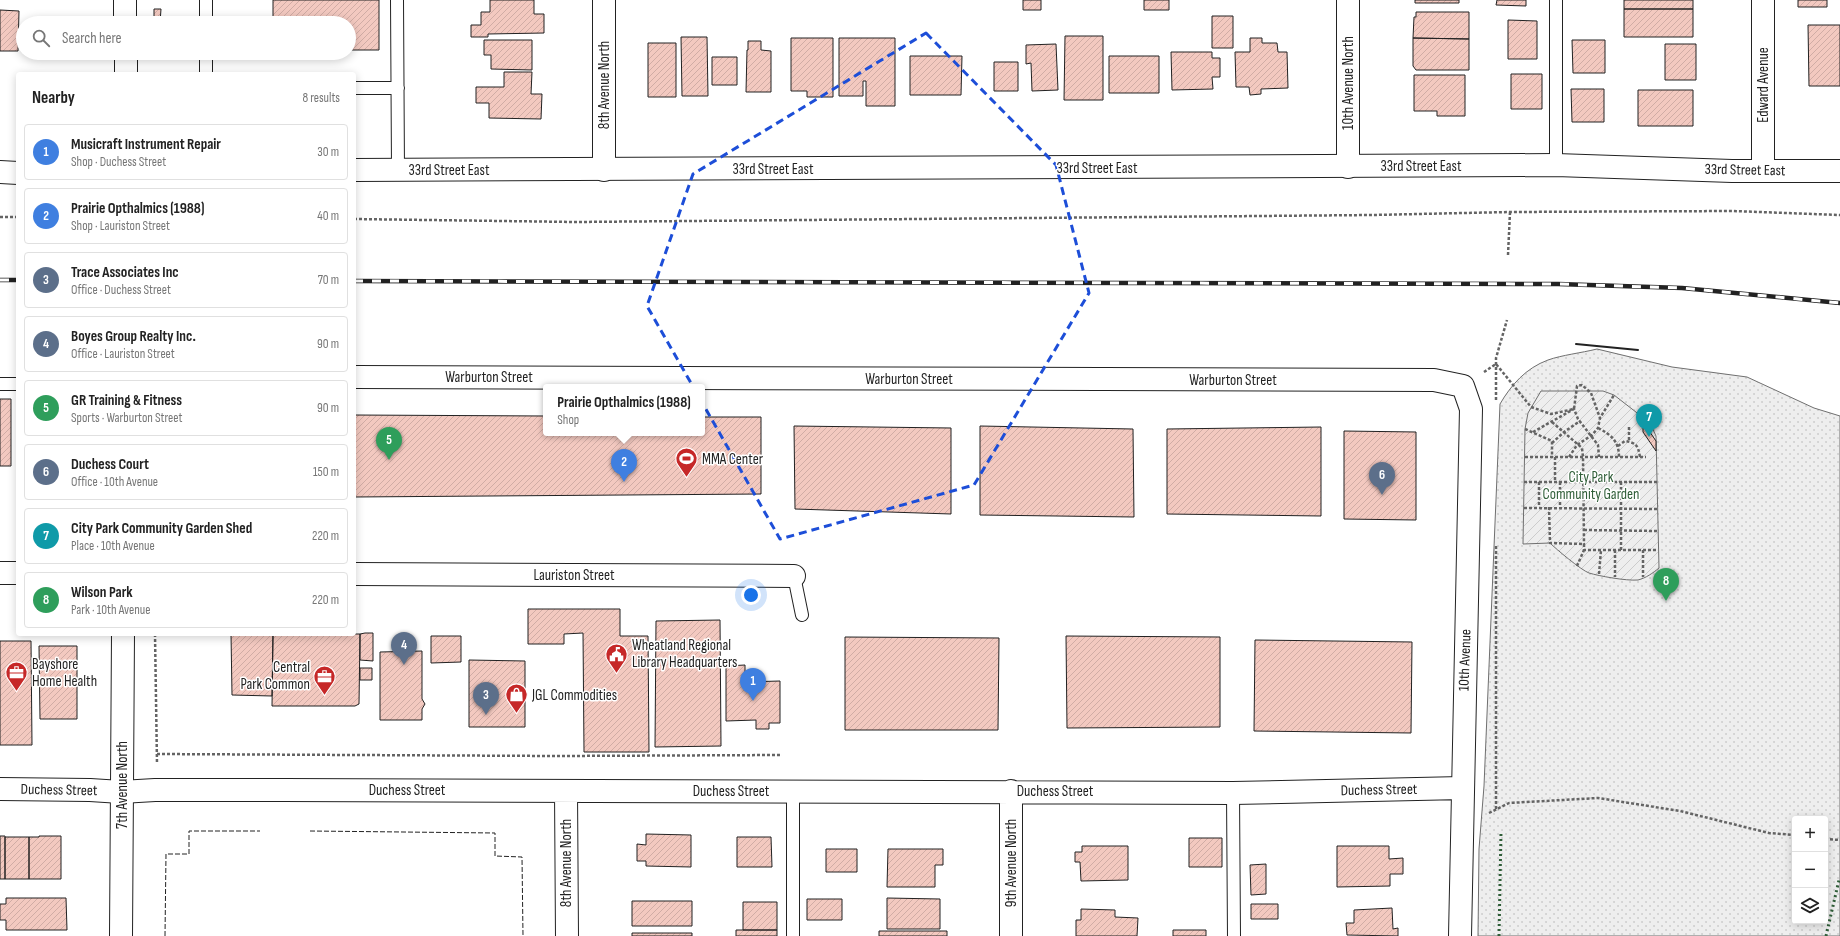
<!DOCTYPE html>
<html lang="en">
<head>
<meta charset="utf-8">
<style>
  :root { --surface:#fff; --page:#f2f2f2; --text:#222; --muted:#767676; --line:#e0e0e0; --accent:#c62828 }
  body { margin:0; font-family:"Sofia Sans Condensed",sans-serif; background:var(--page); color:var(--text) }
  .controls { position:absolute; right:12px; bottom:12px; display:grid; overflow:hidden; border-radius:4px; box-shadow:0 2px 10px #0003 }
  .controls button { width:36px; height:36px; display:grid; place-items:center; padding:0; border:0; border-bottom:1px solid var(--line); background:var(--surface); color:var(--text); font:20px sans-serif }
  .you { position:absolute; left:751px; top:595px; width:14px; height:14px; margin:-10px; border:3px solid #fff; border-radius:50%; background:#1a73e8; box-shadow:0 0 0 6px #1a73e833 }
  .badge { display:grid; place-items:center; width:26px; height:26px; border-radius:50%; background:var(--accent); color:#fff; font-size:13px; font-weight:700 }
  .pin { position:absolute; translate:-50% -33px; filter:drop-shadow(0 1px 2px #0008) }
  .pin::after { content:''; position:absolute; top:21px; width:14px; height:12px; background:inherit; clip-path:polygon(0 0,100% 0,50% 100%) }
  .popup { position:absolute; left:543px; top:384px; width:162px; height:52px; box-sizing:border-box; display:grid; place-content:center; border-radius:4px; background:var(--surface); filter:drop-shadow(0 1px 3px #0005); font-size:13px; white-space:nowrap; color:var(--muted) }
  .popup b { font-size:15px; color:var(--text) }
  .popup::after { content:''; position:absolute; left:50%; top:100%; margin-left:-8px; border:8px solid transparent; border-top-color:var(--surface) }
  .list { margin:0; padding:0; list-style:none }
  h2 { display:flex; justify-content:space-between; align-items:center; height:52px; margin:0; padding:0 16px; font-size:17px }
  h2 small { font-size:13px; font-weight:400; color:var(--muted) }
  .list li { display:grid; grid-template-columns:26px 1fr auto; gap:12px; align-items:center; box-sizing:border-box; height:56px; margin:0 8px 8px; padding:0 8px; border:1px solid var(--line); border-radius:4px }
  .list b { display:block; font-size:15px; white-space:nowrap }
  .list p { margin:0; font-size:13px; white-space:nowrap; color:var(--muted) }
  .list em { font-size:13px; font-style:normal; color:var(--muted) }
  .icon { flex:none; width:22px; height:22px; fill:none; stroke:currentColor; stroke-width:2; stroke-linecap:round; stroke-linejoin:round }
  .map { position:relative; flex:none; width:1840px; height:936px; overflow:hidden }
  .search { position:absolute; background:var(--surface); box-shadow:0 2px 10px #0003; left:16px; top:16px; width:340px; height:44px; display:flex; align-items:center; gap:10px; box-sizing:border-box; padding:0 14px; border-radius:22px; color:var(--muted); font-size:15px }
  .panel { position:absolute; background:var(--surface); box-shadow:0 2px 10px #0003; left:16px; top:72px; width:340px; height:564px; border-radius:4px }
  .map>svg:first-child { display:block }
  .park { fill:url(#park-dots); stroke:#6f6f6f; fill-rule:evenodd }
  .garden { fill:url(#garden-furrows); stroke:#6f6f6f }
  .building { fill:url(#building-hatch); stroke:#222 }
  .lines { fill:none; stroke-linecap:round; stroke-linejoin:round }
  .lane-casing { stroke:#222; stroke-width:14 }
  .street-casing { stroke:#222; stroke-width:24 }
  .secondary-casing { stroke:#222; stroke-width:24 }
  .path { stroke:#646464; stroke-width:2.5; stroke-dasharray:3 2; stroke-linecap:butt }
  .lane { stroke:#fff; stroke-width:12 }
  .street { stroke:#fff; stroke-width:22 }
  .secondary { stroke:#fff; stroke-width:22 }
  .rail-casing { stroke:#222; stroke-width:4.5 }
  .rail { stroke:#fff; stroke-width:3; stroke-dasharray:9; stroke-linecap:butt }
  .hedge { stroke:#2f5e38; stroke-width:3; stroke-dasharray:2 3; stroke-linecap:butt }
  .fence { stroke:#222; stroke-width:1; stroke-dasharray:5 2; stroke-linecap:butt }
  .wall { stroke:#222; stroke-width:2 }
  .marked { fill:none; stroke:#1d4ed8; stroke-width:3; stroke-dasharray:8 5; stroke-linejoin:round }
  .labels { text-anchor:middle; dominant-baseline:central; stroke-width:3; stroke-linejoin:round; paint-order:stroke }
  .street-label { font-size:15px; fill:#222; stroke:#fff }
  .poi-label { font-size:15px; fill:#222; stroke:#fff; text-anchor:start }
  .park-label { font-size:15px; fill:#2f5e38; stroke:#fff }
</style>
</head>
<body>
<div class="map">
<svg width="1840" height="936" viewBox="0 0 1840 936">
  <defs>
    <pattern id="park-dots" width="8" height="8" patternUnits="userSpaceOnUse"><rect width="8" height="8" fill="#eee"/><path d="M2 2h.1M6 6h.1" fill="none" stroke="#ccc" stroke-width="1.8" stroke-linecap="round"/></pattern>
    <pattern id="garden-furrows" width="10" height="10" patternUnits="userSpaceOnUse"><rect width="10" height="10" fill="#eee"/><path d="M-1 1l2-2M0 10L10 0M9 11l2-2" fill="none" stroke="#ccc"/></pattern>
    <pattern id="building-hatch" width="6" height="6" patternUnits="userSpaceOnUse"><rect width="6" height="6" fill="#f3c9c0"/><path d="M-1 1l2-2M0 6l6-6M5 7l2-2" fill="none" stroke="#d0aca5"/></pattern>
  </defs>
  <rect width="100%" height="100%" fill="#fff"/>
  <path class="park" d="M1597,349L1672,367L1747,377L1814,408L1840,416V936H1478L1479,849L1484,786L1500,404C1511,385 1526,368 1548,360C1562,355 1581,353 1597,349ZM1795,819H1825V921H1795Z"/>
  <path class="garden" d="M1541,391H1603L1614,395L1650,423L1656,436L1659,568C1653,573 1646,578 1638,580C1626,581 1599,576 1589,573C1581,570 1556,549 1550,543L1523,544L1525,429L1528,413Z"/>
  <path class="building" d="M273,0H379V50H349V23H273Z
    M490,0H534V14H544V33L488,34V37H471V25H481V12H490Z
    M1023,0H1041V10H1023Z
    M1144,0H1169V10H1144Z
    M1415,0H1459V3H1415Z
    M1497,0H1526V6L1496,5Z
    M1624,0H1693V9H1624Z
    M1798,0H1827V7H1798Z
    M154,9H161L160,23H154Z
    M1624,9H1693V37H1624Z
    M0,10L19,11L18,51H0Z
    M1416,12H1469V39L1413,38L1414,17H1416Z
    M1212,16H1233V48H1212Z
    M1508,20L1537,21V59H1508Z
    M1808,25H1840V86H1809Z
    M1065,36H1103V100H1064Z
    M681,37H707L708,96H682Z
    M791,38H833V97H807V91H791Z
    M839,38H895V106H866V81H863V96H839Z
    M1250,38H1262V43H1277L1278,52H1287L1288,88L1261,89V94L1250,95L1249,87H1236L1235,52H1250Z
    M1413,38L1469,39V70H1416L1413,66Z
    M484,40H532V70L491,69V55H484Z
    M1572,40H1605V73H1573Z
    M748,41H761V50L771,51V92H746L747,50H748Z
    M648,43H676V97H648Z
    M1056,44L1058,90L1032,91L1031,63L1026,64V45Z
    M1665,44H1696V80H1665Z
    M1171,52H1212V58H1220V77H1212L1213,89L1172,90Z
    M910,56H962L961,95H910Z
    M1109,56H1159V93H1109Z
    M712,57H737V85H712Z
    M994,62H1018V91H994Z
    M504,72H532L531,94H542L541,119L489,118V103H476V87H504Z
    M1511,74H1542V109H1511Z
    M1414,75H1465V116H1437V111H1414Z
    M1571,89H1604V122H1572Z
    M1638,90H1693V126H1638Z
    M0,399H11V466H0Z
    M354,415L546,416V433H702V417H761V494L354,497Z
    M1643,422L1656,441V451L1643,432Z
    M794,426L951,428V514L795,509Z
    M980,426L1133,429L1134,517L980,515Z
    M1321,427V516L1167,514V429Z
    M1344,431L1416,432V520L1344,519Z
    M528,609H620V636H648L649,752H584L583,633L564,634V644H528Z
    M720,620L721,746L655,747L656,621Z
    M365,633H373V661L360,660V634Z
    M231,634H273L272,696L232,695Z
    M273,634H360L359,704L355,706H272Z
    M431,636H461V662L431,663Z
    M1066,636L1220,637V727L1067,728Z
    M845,637L999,638L998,730H845Z
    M1255,640L1412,642L1411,733L1254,731Z
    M0,641H31L32,745H0Z
    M39,646H77V719H40Z
    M422,651V699L425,704L422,709V720H380V652Z
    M469,660L525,661V727H469Z
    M745,665V682L780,681V723H769V729H756V720L726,721V666Z
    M360,668H372V680H360Z
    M646,834L691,835V867L646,866V861H637V844L646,845Z
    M0,836H5V879H0Z
    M39,836H61V879H29V837H39Z
    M5,837H29V879H5Z
    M737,837H771L772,867H737Z
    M1189,838H1222V867H1189Z
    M1082,846H1128V880L1081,881L1080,862H1075V852H1082Z
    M1337,846H1389V859L1403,858V874H1390V886L1337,887Z
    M826,849H857V872H826Z
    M888,849H943V865H935V887H887Z
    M1266,864V894L1251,895L1250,865Z
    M6,898H66L67,930H6V920H0V904H6Z
    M887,898L940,899V929H887Z
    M807,899H842V920H807Z
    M632,901H692V926H632Z
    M743,902H777V930H743Z
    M1251,904H1278V919H1251Z
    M1392,908L1393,929L1398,928V936L1347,935L1346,923H1354V910Z
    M1081,909L1115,910V917L1138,918L1137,936H1076V920H1081Z
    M736,930H777V936H736Z
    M1173,930H1206V936H1173Z
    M879,931H947V936H879Z
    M632,933H692V936H632Z"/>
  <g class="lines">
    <defs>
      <path id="lane" d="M206,0V23
        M397,0L398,170
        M1556,0V165
        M206,53V74
        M354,88H398
        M0,384H18
        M794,576L802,615
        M1233,793L1234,936
        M793,936V791"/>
      <path id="street" d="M1348,0V167
        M604,170V0
        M1763,171V0
        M354,377L1434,380L1463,386L1471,409L1460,936
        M0,573H18
        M354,574L794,576
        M0,789L90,790L121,792L155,790H282L1233,793L1462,788
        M566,791L567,936
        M1011,791V936"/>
      <path id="secondary" d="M125,0V23
        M126,53V74
        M354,170L1556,165L1732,171H1840
        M0,172L18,173
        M121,936L123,634"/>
    </defs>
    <use href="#lane" class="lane-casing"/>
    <use href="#street" class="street-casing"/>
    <use href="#secondary" class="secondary-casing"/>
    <path class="path" d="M0,217H18
      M354,219L576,222L1372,215L1510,212L1733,211L1840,215
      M1508,255L1510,212
      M1484,372L1496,364L1531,407L1551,414L1574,409L1577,386L1582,385L1591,393L1600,418
      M1496,400V358L1507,320
      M1552,422L1582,448L1583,457L1584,544
      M1629,427V442
      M1598,428C1612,435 1619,442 1619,457
      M1525,429L1552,441V457
      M1533,432L1574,409L1578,419L1598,445L1599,457
      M1552,443L1564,432L1580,421
      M1618,446L1625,441C1637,443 1638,446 1640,457
      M1525,457H1646
      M1555,457V482
      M1569,457L1577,445L1592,435L1598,428L1600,418L1614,395
      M1524,482H1657
      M1539,482V507
      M1560,482V507
      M1621,482V550
      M1549,507L1550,543L1584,544V550H1658
      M1524,508L1657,509
      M1584,530L1658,531
      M1615,550V577
      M1643,550V577
      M1577,566L1584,550
      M1599,574L1601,550
      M155,634L157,764
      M157,754L557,756L782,755
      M1496,809V545
      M1489,813L1509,803L1598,798L1680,811L1769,833L1795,835
      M1825,839L1840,840"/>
    <use href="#lane" class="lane"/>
    <use href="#street" class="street"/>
    <use href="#secondary" class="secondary"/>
    <defs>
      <path id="rail" d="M0,280H18
        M354,281L1558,284L1682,288L1840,303"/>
    </defs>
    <use href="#rail" class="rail-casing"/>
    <use href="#rail" class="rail"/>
    <path class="hedge" d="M1499,936L1501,831
      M1826,936L1839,880"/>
    <path class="fence" d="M310,831L495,833V856L522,857L523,936
      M165,936L166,854H189V831H260"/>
    <path class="wall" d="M1576,344L1638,350"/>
  </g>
  <path class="marked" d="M926,33L1056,165L1089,293L974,485L780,539L647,306L693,174Z"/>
  <defs>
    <symbol id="stadium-pin" viewBox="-11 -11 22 30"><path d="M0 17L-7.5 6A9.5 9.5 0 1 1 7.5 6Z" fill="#c62828" stroke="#fff"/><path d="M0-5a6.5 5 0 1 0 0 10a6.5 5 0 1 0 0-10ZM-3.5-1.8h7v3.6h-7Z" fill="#fff"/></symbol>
    <symbol id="civic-pin" viewBox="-11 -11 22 30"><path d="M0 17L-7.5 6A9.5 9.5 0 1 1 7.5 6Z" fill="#c62828" stroke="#fff"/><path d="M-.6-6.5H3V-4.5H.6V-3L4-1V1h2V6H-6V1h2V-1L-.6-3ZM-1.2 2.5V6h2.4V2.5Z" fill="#fff"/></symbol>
    <symbol id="office-pin" viewBox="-11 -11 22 30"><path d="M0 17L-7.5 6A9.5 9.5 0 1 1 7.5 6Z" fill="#c62828" stroke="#fff"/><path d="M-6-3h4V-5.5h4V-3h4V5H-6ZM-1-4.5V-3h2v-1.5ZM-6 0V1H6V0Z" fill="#fff"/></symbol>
    <symbol id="shop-pin" viewBox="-11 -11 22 30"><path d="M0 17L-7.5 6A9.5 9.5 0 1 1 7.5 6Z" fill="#c62828" stroke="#fff"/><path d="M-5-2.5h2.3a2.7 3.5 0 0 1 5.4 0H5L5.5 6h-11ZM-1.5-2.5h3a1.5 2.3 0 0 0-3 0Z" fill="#fff"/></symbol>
  </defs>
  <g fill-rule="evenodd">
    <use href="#stadium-pin" x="674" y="446" width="25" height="34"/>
    <use href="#civic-pin" x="604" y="642" width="25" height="34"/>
    <use href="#office-pin" x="4" y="660" width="25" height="34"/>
    <use href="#office-pin" x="312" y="664" width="25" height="34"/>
    <use href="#shop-pin" x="504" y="682" width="25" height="34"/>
  </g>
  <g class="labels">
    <g class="street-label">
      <text transform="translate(1348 83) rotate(-90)">10th Avenue North</text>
      <text transform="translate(604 85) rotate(-90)">8th Avenue North</text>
      <text transform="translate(1763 85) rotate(-90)">Edward Avenue</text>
      <text x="1421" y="166">33rd Street East</text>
      <text x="1097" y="168">33rd Street East</text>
      <text x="773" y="169">33rd Street East</text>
      <text x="449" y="170">33rd Street East</text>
      <text transform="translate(1745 170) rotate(1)">33rd Street East</text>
      <text x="489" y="377">Warburton Street</text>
      <text x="909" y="379">Warburton Street</text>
      <text x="1233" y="380">Warburton Street</text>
      <text x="574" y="575">Lauriston Street</text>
      <text transform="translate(1465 660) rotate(-88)">10th Avenue</text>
      <text transform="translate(122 785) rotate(-90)">7th Avenue North</text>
      <text transform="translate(59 790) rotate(1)">Duchess Street</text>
      <text x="407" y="790">Duchess Street</text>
      <text transform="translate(1379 790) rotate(-1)">Duchess Street</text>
      <text x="731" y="791">Duchess Street</text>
      <text x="1055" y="791">Duchess Street</text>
      <text transform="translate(566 863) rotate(-90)">8th Avenue North</text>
      <text transform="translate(1011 863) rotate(-90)">9th Avenue North</text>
    </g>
    <g class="poi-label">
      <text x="702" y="459">MMA Center</text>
      <text x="632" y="645">Wheatland Regional<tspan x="632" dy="17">Library Headquarters</tspan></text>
      <text x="32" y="664">Bayshore<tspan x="32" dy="17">Home Health</tspan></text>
      <text x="310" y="667" text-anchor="end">Central<tspan x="310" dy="17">Park Common</tspan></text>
      <text x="532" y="695">JGL Commodities</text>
    </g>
    <g class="park-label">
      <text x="1591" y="477">City Park<tspan x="1591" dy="17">Community Garden</tspan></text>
    </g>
  </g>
</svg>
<div class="controls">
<button>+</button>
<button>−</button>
<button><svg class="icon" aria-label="layers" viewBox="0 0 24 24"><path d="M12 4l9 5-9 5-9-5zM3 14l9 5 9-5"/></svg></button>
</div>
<div class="you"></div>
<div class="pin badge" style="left:753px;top:701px;background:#3f7fe0">1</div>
<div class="pin badge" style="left:624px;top:482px;background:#3f7fe0">2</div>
<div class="popup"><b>Prairie Opthalmics (1988)</b>Shop</div>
<div class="pin badge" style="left:486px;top:715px;background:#5c6f8a">3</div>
<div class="pin badge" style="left:404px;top:665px;background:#5c6f8a">4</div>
<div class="pin badge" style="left:389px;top:460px;background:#2e9e5b">5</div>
<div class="pin badge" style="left:1382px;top:495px;background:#5c6f8a">6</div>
<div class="pin badge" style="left:1649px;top:437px;background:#0f9aa8">7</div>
<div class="pin badge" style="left:1666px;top:601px;background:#2e9e5b">8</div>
<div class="search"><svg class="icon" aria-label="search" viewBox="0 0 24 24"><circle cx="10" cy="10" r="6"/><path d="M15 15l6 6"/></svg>Search here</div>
<section class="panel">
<h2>Nearby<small>8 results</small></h2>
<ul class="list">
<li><span class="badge" style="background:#3f7fe0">1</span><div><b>Musicraft Instrument Repair</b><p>Shop · Duchess Street</p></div><em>30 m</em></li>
<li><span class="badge" style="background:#3f7fe0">2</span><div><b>Prairie Opthalmics (1988)</b><p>Shop · Lauriston Street</p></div><em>40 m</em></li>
<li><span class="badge" style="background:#5c6f8a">3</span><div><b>Trace Associates Inc</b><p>Office · Duchess Street</p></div><em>70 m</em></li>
<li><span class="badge" style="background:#5c6f8a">4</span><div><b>Boyes Group Realty Inc.</b><p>Office · Lauriston Street</p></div><em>90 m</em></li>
<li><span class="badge" style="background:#2e9e5b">5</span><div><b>GR Training &amp; Fitness</b><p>Sports · Warburton Street</p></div><em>90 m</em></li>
<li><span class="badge" style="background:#5c6f8a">6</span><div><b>Duchess Court</b><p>Office · 10th Avenue</p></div><em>150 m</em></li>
<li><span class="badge" style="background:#0f9aa8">7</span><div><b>City Park Community Garden Shed</b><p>Place · 10th Avenue</p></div><em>220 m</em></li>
<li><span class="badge" style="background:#2e9e5b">8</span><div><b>Wilson Park</b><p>Park · 10th Avenue</p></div><em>220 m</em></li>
</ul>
</section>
</div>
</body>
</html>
